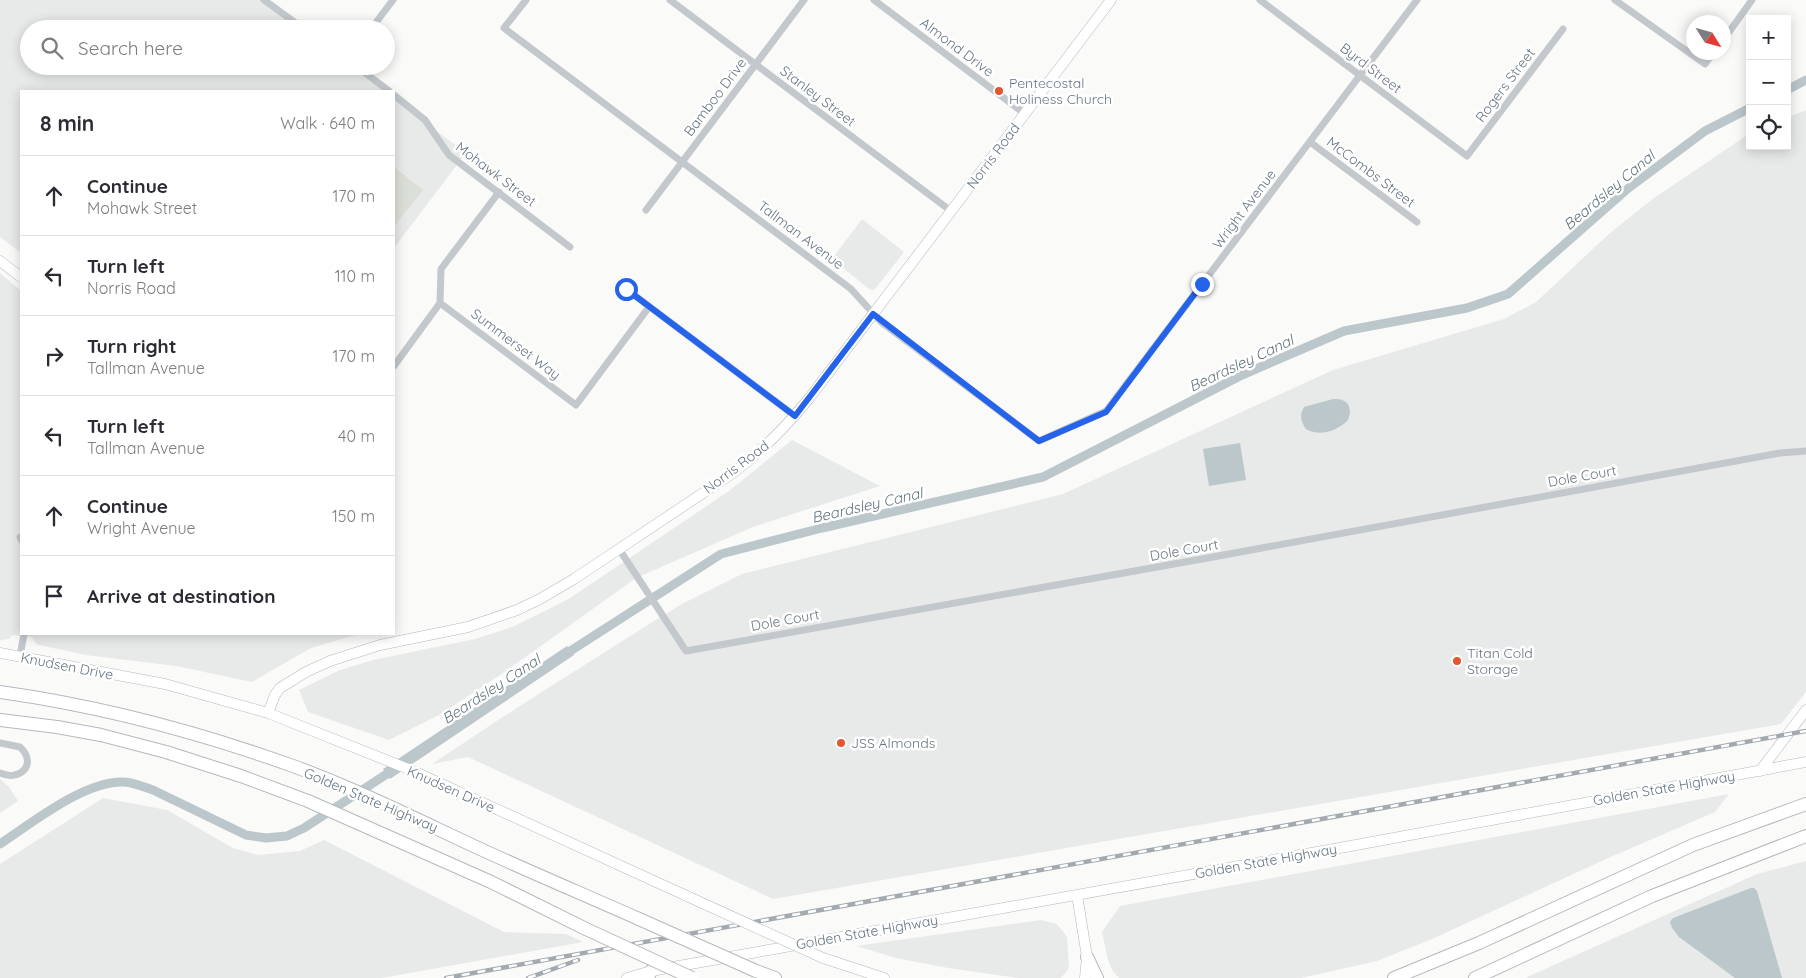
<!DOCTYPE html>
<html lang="en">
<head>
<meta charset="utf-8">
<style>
  :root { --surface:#fff; --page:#f7f7f7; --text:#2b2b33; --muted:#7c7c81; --line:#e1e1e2 }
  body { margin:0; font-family:Quicksand,sans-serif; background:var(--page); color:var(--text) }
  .controls { position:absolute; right:15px; top:15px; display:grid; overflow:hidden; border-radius:0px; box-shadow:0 2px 12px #0003 }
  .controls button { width:45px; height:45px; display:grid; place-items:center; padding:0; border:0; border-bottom:1px solid var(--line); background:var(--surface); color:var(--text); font:25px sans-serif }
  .compass { position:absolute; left:1686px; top:15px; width:45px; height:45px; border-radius:50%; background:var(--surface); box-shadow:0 2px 12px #0003; rotate:127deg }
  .stop { position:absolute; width:15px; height:15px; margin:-11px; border:4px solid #2563eb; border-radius:50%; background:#fff }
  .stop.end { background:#2563eb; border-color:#fff; box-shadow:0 1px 5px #0008 }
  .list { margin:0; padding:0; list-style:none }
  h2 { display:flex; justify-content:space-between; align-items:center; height:65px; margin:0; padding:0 20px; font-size:21px }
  h2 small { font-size:16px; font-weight:400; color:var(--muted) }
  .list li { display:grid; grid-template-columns:32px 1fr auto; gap:15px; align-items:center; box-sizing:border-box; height:80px; padding:0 20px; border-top:1px solid var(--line) }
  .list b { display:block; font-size:19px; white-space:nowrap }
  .list p { margin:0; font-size:16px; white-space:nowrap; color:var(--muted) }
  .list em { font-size:16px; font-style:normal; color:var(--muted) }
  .icon { flex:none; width:28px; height:28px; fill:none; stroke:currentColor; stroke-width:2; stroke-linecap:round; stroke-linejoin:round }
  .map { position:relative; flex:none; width:1806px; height:978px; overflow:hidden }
  .search { position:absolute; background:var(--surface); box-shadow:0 2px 12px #0003; left:20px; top:20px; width:375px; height:55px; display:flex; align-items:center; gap:12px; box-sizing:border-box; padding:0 18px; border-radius:28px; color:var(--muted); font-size:19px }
  .panel { position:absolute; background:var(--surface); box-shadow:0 2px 12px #0003; left:20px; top:90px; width:375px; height:545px; border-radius:0px }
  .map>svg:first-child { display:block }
  .built { fill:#e8e9e9 }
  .green { fill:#dadfd7 }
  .water { fill:#bbc7cb }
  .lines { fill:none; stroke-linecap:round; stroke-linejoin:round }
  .canal { stroke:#bbc7cb; stroke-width:9 }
  .secondary-casing { stroke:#b3babf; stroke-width:11 }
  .highway-casing { stroke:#b4b9bd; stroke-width:14 }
  .street { stroke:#c3c8cc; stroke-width:7 }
  .secondary { stroke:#fff; stroke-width:10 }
  .highway { stroke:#fff; stroke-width:12 }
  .rail-casing { stroke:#a2aab0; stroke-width:4.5 }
  .rail { stroke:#fff; stroke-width:2.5; stroke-dasharray:8; stroke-linecap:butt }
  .secondary-bridge-casing { stroke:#b3babf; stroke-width:11; stroke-linecap:butt }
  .highway-bridge-casing { stroke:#b4b9bd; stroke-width:14; stroke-linecap:butt }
  .secondary-bridge { stroke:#fff; stroke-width:10 }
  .highway-bridge { stroke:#fff; stroke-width:12 }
  .route { stroke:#2563eb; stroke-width:6 }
  .poi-dot { fill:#e4572e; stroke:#fff; stroke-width:2 }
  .labels { text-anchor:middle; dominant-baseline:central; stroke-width:5; stroke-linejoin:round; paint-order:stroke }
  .street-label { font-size:14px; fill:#657683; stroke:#fff }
  .poi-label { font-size:14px; fill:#657683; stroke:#fff; text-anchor:start }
  .water-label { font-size:15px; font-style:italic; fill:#60757c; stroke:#fff }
</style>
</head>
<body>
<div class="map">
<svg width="1806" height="978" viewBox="0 0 1806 978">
  <rect width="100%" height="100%" fill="#fafaf8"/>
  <path class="built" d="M0,0H261L300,29H29V66H350L384,91H21V253L0,237Z
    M394,99L466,153L394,248Z
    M1806,110V692L1781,724L773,899L468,757L432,764L515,709L654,621L682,604L742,574L1063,494L1333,370L1504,319L1536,302L1610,233L1654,198L1746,136L1750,134V146H1787V118Z
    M862,219L904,252L876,288L873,290L869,289L832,259Z
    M0,273L21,291V634H359L311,648L252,682L176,666L86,655L39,645L36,644L32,637L13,635L9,639L0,640Z
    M792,440L880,486L753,527L636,578L503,673L441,714L389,740L308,712L299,690L340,670L373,660L475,639L512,627L547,610L570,598L729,491Z
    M0,779L9,787L18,801L0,813Z
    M1729,794L1715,812L1606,859L1432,939L1377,961L1301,978H1119L1112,970L1108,960L1102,932L1120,906Z
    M103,798L167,810L233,848L258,855L300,851L324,840L504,932L566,934L583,942L382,978H0V864Z
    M1806,861V978H1525L1757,874Z
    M1041,920L1057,924L1067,937L1069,968L1061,978H1018L948,968L896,958L856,946Z"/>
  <path class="green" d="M394,167L423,190L394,226Z"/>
  <path class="water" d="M1333,399C1348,398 1353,407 1348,420C1337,431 1320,437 1306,429C1301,422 1299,415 1304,407Z
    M1240,443L1246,480L1209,486L1203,449Z
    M567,646L574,655L390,779L383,769Z
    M1751,888H1754L1757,891L1782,978H1735L1679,937L1672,928L1670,922L1673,918Z"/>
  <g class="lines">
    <path class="canal" d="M1787,90L1806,80
      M561,657L721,554L822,528L1043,477L1242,375L1344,331L1467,308L1508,294L1626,190L1705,131L1750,108
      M0,844C32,823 84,781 123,782C133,782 143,787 153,790L246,835L266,838L287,836L304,828L396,768"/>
    <defs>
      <path id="secondary" d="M0,261L21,277
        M0,653L165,684L268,713L411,770L689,897
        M268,713L275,695L280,688L306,672L330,661L380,645L468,627L517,610L540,599L574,579L733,473C763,450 788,425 811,396L1111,0
        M1760,771L1806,710
        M1077,895L1087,957L1085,978
        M823,958L884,978
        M627,978L651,971L1345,847L1806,762"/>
      <path id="highway" d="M0,692C100,706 198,732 293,766C356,789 416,819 476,847C530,872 585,895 639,919
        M0,720L57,727L101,735L166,752L241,776L308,801L491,882L586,929
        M1087,957L1097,978
        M756,971L775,978
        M648,978L651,971
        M1394,978L1479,943L1693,845L1806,804
        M1475,978L1652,896L1806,836"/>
    </defs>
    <use href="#secondary" class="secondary-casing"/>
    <use href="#highway" class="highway-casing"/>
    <path class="street" d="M264,0L304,29
      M526,0L504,28L851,289L881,322L1039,441L1106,411L1417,0
      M670,0L951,211
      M874,0L1025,114
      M1260,0L1467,156L1563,29
      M1615,0L1705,64L1714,52
      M371,29L393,0
      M1724,39L1752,0
      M356,66L389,91
      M394,95L425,120L449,155L570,247
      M1310,142L1417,222
      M646,210L804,0
      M626,289L795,416
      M440,303L576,405L649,307
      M440,303L441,269L499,192
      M394,366L440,303
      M20,537L21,540
      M619,549L686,651L1202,559L1780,453L1806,451
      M20,656L24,634
      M0,743L20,747C38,764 20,782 0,773"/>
    <use href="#secondary" class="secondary"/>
    <use href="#highway" class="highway"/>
    <defs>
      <path id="rail" d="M446,978L1806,731
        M528,978L578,960"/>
    </defs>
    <use href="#rail" class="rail-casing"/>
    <use href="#rail" class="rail"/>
    <defs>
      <path id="secondary-bridge" d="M689,897L823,958"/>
      <path id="highway-bridge" d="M639,919L756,971
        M586,929L692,978"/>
    </defs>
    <use href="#secondary-bridge" class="secondary-bridge-casing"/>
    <use href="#highway-bridge" class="highway-bridge-casing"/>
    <use href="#secondary-bridge" class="secondary-bridge"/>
    <use href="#highway-bridge" class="highway-bridge"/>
  </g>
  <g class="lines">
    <path class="route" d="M626,289L795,416L873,314L1039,441L1106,412L1202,284"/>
  </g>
  <g class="poi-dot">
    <circle cx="999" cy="91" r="5"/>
    <circle cx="1457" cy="661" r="5"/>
    <circle cx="841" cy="743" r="5"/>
  </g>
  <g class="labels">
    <g class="street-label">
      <text transform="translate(957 47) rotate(37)">Almond Drive</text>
      <text transform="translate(1371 68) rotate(37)">Byrd Street</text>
      <text transform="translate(1505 85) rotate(-53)">Rogers Street</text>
      <text transform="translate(818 96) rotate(37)">Stanley Street</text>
      <text transform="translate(715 97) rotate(-53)">Bamboo Drive</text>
      <text transform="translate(993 156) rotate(-53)">Norris Road</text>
      <text transform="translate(1371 172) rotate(37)">McCombs Street</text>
      <text transform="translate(496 174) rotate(37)">Mohawk Street</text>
      <text transform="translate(1244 209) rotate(-53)">Wright Avenue</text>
      <text transform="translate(801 235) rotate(37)">Tallman Avenue</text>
      <text transform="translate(516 344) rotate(37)">Summerset Way</text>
      <text transform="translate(736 467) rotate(-37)">Norris Road</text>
      <text transform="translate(1582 476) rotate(-10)">Dole Court</text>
      <text transform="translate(1184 550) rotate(-10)">Dole Court</text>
      <text transform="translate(785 620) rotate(-10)">Dole Court</text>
      <text transform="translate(67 666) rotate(11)">Knudsen Drive</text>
      <text transform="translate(1664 788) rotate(-10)">Golden State Highway</text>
      <text transform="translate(451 789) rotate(24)">Knudsen Drive</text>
      <text transform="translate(371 800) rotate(23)">Golden State Highway</text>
      <text transform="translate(1266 861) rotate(-10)">Golden State Highway</text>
      <text transform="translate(867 932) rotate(-10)">Golden State Highway</text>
    </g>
    <g class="poi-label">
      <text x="1009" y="83">Pentecostal<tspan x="1009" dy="16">Holiness Church</tspan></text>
      <text x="1467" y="653">Titan Cold<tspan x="1467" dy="16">Storage</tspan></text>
      <text x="851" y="743">JSS Almonds</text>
    </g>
    <g class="water-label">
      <text transform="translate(1609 190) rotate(-40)">Beardsley Canal</text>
      <text transform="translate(1241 363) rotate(-25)">Beardsley Canal</text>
      <text transform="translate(867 505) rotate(-13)">Beardsley Canal</text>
      <text transform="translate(491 689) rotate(-33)">Beardsley Canal</text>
    </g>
  </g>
</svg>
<div class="controls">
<button>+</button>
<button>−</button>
<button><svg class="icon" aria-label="locate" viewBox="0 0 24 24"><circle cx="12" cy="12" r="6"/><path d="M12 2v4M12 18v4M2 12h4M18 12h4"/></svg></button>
</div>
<svg class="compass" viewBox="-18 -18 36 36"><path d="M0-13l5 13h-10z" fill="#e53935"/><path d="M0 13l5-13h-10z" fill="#7c7c81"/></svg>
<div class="stop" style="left:626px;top:289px"></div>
<div class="stop end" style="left:1202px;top:284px"></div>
<div class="search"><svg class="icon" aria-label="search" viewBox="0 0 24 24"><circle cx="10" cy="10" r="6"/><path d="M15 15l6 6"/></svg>Search here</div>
<section class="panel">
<h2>8 min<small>Walk · 640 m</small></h2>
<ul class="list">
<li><svg class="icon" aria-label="ahead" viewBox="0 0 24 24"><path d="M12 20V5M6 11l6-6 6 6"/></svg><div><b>Continue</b><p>Mohawk Street</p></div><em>170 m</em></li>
<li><svg class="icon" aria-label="left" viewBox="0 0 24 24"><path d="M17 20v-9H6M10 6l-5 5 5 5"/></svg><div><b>Turn left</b><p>Norris Road</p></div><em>110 m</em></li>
<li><svg class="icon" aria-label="right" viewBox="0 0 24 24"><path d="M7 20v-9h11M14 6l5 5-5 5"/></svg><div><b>Turn right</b><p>Tallman Avenue</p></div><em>170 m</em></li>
<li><svg class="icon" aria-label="left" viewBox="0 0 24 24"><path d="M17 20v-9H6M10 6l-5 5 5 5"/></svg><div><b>Turn left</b><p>Tallman Avenue</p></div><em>40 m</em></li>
<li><svg class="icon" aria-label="ahead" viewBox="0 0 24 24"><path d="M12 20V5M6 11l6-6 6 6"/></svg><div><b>Continue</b><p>Wright Avenue</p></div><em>150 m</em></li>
<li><svg class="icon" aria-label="arrive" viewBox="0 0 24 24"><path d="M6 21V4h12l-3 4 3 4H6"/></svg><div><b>Arrive at destination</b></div></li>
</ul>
</section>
</div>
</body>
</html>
